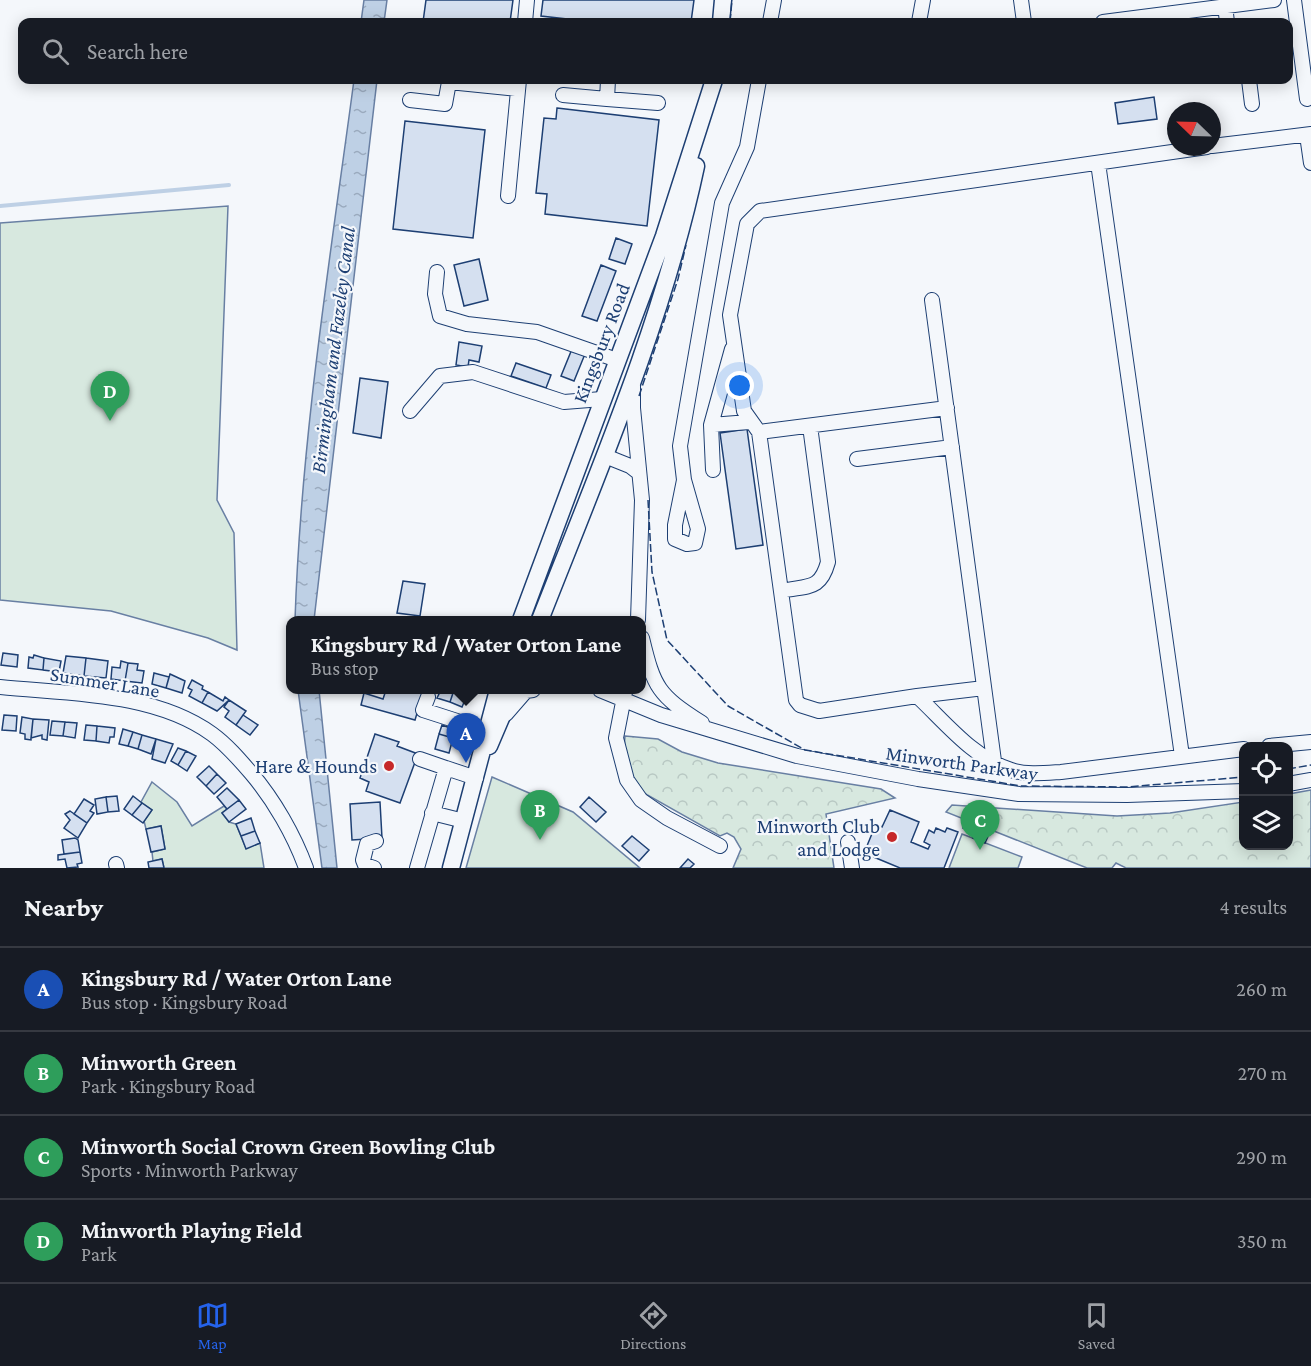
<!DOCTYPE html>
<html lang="en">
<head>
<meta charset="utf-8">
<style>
  :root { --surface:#171b24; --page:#242831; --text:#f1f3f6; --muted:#9ea1a6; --line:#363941; --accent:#2563eb }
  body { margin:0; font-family:"Crimson Pro",serif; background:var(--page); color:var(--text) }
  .controls { position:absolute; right:18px; bottom:18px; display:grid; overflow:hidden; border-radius:12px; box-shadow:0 3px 15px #0003 }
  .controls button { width:54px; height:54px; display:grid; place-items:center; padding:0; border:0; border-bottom:2px solid var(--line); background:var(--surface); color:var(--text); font:30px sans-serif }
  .compass { position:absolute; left:1167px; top:102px; width:54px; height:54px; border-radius:50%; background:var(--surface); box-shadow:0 3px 15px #0003; rotate:293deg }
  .you { position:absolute; left:740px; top:386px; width:21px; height:21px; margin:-15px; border:4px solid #fff; border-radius:50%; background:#1a73e8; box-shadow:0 0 0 9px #1a73e833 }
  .badge { display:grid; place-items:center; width:39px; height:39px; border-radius:50%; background:var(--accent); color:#fff; font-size:20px; font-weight:700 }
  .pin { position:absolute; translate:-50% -50px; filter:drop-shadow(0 2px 3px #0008) }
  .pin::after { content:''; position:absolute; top:32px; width:21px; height:18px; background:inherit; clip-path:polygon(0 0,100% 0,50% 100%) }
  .popup { position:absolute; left:286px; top:616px; width:360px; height:78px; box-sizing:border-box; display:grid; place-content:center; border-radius:12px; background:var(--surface); filter:drop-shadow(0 2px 4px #0005); font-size:20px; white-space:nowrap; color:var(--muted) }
  .popup b { font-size:22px; color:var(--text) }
  .popup::after { content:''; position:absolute; left:50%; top:100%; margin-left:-12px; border:12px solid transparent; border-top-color:var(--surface) }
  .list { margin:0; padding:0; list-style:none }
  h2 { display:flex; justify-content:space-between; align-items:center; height:78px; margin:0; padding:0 24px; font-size:26px }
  h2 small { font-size:20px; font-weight:400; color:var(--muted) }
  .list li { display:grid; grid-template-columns:39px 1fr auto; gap:18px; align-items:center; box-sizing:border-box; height:84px; padding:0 24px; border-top:2px solid var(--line) }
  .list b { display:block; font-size:22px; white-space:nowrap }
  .list p { margin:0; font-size:20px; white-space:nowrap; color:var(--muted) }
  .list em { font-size:20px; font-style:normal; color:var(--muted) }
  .icon { flex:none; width:33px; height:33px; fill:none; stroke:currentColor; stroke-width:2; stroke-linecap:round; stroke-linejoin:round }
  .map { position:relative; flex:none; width:1311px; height:868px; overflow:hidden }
  .search { position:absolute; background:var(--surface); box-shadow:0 3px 15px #0003; left:18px; right:18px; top:18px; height:66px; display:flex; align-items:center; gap:15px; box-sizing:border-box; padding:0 21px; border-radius:12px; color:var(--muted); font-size:22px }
  .sheet { height:414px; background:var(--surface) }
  nav { display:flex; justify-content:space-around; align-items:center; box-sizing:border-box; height:84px; border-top:2px solid var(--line); background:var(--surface); font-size:16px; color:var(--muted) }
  nav a { display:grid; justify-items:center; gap:3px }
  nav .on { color:var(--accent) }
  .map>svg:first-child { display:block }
  .green { fill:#d7e8df; stroke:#687fa3; stroke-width:1.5 }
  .forest { fill:url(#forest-crowns); stroke:#687fa3; stroke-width:1.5 }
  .water { fill:url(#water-ripples); stroke:#687fa3; stroke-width:1.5 }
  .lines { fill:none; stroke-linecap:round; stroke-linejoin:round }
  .stream { stroke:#bed0e5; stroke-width:4 }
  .building { fill:#d5e0f0; stroke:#1d3f73; stroke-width:1.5 }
  .minor-casing { stroke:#1d3f73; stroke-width:16 }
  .major-casing { stroke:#1d3f73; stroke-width:19 }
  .minor { stroke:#f4f7fb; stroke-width:14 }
  .major { stroke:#f4f7fb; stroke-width:16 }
  .fence { stroke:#1d3f73; stroke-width:1.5; stroke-dasharray:8 3; stroke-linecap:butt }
  .poi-dot { fill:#c62828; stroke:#f4f7fb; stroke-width:2 }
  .labels { text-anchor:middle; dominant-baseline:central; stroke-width:4.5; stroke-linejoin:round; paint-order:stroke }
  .street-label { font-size:20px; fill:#1d3f73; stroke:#f4f7fb }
  .poi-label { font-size:20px; fill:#1d3f73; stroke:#f4f7fb; text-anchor:end }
  .water-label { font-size:21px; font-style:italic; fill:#1d3f73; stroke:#f4f7fb }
</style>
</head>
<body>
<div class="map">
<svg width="1311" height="868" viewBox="0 0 1311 868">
  <defs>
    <pattern id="forest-crowns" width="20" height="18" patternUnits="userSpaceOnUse" patternTransform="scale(1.5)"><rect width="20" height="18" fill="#d7e8df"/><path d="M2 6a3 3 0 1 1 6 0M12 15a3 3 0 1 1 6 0" fill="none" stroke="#b8c8c3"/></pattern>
    <pattern id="water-ripples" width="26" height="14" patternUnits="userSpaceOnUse" patternTransform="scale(1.5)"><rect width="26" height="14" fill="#bed0e5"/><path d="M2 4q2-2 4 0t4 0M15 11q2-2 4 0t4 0" fill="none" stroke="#9aaabe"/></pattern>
  </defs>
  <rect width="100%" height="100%" fill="#f4f7fb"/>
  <path class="green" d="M228,206L217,500L234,533L237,650L208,638L111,611L0,600V223Z
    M492,777L573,812L640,868H466Z
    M152,782L177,802L192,826L224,806L227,809L222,813L229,822L236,824L246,848L260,843L264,868H164L162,859L153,861L152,852L165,849L161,826L146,829L144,821L152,810L141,802Z
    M962,834L1022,857L1018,868H949Z"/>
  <path class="forest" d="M625,736L658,739L682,752L718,763L881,789L895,798L826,814L834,868H733L741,849L734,837L727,833L720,836L642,792C629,777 623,755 625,736Z
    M1311,790V868H1126L1116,863L1112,868H1087L946,812L952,805L1117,816L1170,813L1243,802L1244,846H1288L1289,794Z"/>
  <path class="water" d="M364,0H387L384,22H361Z
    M354,80H377L314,620H295C301,439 330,259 354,80Z
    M298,690H319L337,868H322Z"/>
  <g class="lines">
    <path class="stream" d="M0,206L229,185"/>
  </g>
  <path class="building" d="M426,0H513L510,22H423Z
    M543,0H694L691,22H594L541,16Z
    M1154,97L1157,119L1118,124L1115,103Z
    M557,108L659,120L647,226L545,214L547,194L536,193L544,118L556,119Z
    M405,121L485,130L473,238L393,229Z
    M616,238L632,244L625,264L609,259Z
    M479,259L488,300L464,306L454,265Z
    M601,265L616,271L597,321L582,316Z
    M459,342L482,346L479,362L469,360L468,367L456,365Z
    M572,349L585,354L574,381L561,376Z
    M516,363L551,375L546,388L511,376Z
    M360,378L388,382L381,438L353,433Z
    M747,429L763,545L736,549L720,433Z
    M403,581L425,584L420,616L397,613Z
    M3,653L18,655L17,667L1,665Z
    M34,655L44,658L43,670L28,668L29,657L33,658Z
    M66,656L86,658L84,676L63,673Z
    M44,658L61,661L59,672L43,670Z
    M86,658L108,661L106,678L84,676Z
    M121,661L128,663L125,681L111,679L112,667L120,668Z
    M128,663L138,664L137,670L144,671L142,683L125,681Z
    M154,673L169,677L166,688L152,684Z
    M170,674L185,681L182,693L166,688Z
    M192,680L203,686L202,689L208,692L202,703L189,696L192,690L188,688Z
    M386,690H424L415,720L361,705L364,693L383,699Z
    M441,690H454L450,702L437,698Z
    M454,690H459L467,695L462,707L450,702Z
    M208,692L223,701L225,697L229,700L217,711L202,703Z
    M229,700L246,711L236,725L225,717L229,711L224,707Z
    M4,715L17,716L16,731L2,730Z
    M243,715L258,725L250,735L236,725Z
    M22,717L33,719L31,740L25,739V734L20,733Z
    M33,719L49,720L47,740L42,739V735L31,738Z
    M52,721L65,722L63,736L50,735Z
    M65,722L77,723L75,738L63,736Z
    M86,725L97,726L96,741L84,740Z
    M442,725L456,730L453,738L439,734Z
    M97,726L115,728L114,737H110L109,743L96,741Z
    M123,729L133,732L128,746L119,744Z
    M133,732L142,735L138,749L128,746Z
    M375,734L399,742L397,746L418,754L400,803L366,791L369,782L360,778Z
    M439,734L453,738L449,753L435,749Z
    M142,735L156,739L151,754L138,749Z
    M156,739L173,744L165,763L152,759Z
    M178,748L186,751L178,765L171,761Z
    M186,751L196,756L187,771L178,765Z
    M209,766L217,774L206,786L197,777Z
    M217,774L226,783L214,794L206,786Z
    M227,788L239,800L227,809L217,797Z
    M117,796L119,811L108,812L106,797Z
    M133,796L142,803L132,815L124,809Z
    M106,797L108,812L97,814L95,799Z
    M589,797L606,812L596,822L580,807Z
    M84,799L94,805L90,811L94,813L87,823L74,814Z
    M239,800L246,809L229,822L222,813Z
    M380,802L382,838L352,840L350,804Z
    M142,803L152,810L143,823L132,815Z
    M890,810L919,822L911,842L928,849L930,845L924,842L929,830L934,833L936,828L945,832L947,828L958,832L944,868H900L864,853L876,824L882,827Z
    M70,811L87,823L78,838L64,828L70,820L65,814Z
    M251,818L255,831L241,836L236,824Z
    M965,822L990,832L985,843L973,838L975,832L963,828Z
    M161,826L165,849L151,852L146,829Z
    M255,831L260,843L246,849L241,836Z
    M632,836L649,850L639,861L622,846Z
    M75,838L78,840L80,852L64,854L62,840Z
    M80,852L82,863L77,864L78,867L67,868L65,859L58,860V855Z
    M162,859L164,868H149L148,862Z
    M688,859L694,864L690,868H680Z"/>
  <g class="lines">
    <defs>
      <path id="minor" d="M1021,0L1024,22
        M1294,0L1307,99
        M1225,6L1227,22
        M525,22L527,0
        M770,22L774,0
        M919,22L923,0
        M1103,22L1274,0
        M1249,80L1252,104
        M563,95L607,99L608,80
        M607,99L658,103
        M410,100L445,104L449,82L518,89
        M1307,135L1311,163
        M1212,146L1311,134
        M1207,147L760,211L747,224L730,315L744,411L759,432L796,700L800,705L819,711L917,696C945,722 973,758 1011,770C1026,775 1045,773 1061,772L1244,749
        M1098,163L1182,756
        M508,196L519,80
        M437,272L435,294L440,316L467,324L537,332L617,360
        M932,300L994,761
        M633,386V408L642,500L638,620
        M410,411L440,376L473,372L564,402L602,399
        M711,425L732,349
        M759,432L947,408
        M605,456L630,466L639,473
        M857,459L952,447
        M713,470L711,425L749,422
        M684,480L675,525V539L687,544L695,543L698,529L684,480L680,446L722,203L747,147L759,80
        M781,591C808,585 820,591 828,562L810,426
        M642,638C654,688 658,695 702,723
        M0,687C69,694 154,692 212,734C227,745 239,759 251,773C274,800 294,835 306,868
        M600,690L661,715L797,756L918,779L1019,794L1127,795L1244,791
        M625,692L616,738L627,780L641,800L667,818L720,846
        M917,696L984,688
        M428,697L423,710L485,730
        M506,714L526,691L533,690
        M1269,746L1311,742
        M446,768L476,778
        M1288,784L1311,780
        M432,813L464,821
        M848,842L852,868
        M116,864L117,868
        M374,868L365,865L363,860L367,844L376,841
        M417,868L446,768L420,759"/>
      <path id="major" d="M721,22L723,0
        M521,620L664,236L714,80
        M540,620C598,472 663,322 696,166
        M489,746L513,690
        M451,868L498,690"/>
    </defs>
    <use href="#minor" class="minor-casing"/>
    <use href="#major" class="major-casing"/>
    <use href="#minor" class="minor"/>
    <use href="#major" class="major"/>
    <path class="fence" d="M730,22L732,0
      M639,396L678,279L686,245
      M648,500L652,572L667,640L728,706L805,750L1021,786L1127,787L1244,777
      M1288,769L1311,765"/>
  </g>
  <g class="poi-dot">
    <circle cx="389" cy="766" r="6"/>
    <circle cx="892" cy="837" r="6"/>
  </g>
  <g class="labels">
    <g class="street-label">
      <text transform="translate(601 343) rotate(-69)">Kingsbury Road</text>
      <text transform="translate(105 682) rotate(9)">Summer Lane</text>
      <text transform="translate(962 763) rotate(8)">Minworth Parkway</text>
    </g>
    <g class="poi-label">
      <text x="377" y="766">Hare &amp; Hounds</text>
      <text x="880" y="826">Minworth Club<tspan x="880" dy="23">and Lodge</tspan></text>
    </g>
    <g class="water-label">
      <text transform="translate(333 350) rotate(-83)">Birmingham and Fazeley Canal</text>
    </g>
  </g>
</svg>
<div class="controls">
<button><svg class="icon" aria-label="locate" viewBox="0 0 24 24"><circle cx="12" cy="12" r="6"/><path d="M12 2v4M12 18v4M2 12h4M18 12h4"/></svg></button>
<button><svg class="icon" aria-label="layers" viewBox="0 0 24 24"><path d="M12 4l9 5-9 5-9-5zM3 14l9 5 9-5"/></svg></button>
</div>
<svg class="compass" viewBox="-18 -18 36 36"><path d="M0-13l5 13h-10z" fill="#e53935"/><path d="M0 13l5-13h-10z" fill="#9ea1a6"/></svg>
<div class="you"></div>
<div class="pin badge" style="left:466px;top:763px;background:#1a4fb4">A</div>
<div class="popup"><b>Kingsbury Rd / Water Orton Lane</b>Bus stop</div>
<div class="pin badge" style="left:540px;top:840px;background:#2e9e5b">B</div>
<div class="pin badge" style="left:980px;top:850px;background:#2e9e5b">C</div>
<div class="pin badge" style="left:110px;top:421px;background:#2e9e5b">D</div>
<div class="search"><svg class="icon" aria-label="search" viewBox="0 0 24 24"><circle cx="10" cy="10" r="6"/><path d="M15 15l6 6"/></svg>Search here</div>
</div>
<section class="sheet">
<h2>Nearby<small>4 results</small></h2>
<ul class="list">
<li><span class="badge" style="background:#1a4fb4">A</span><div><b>Kingsbury Rd / Water Orton Lane</b><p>Bus stop · Kingsbury Road</p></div><em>260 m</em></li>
<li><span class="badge" style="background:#2e9e5b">B</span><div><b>Minworth Green</b><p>Park · Kingsbury Road</p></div><em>270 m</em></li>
<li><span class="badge" style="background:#2e9e5b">C</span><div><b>Minworth Social Crown Green Bowling Club</b><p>Sports · Minworth Parkway</p></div><em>290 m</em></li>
<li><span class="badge" style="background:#2e9e5b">D</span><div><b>Minworth Playing Field</b><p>Park</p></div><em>350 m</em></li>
</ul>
</section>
<nav>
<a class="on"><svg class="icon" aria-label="map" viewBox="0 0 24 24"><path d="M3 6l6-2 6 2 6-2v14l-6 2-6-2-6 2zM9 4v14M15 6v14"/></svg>Map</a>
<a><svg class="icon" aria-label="directions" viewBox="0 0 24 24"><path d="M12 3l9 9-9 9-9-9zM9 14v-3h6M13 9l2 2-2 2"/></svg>Directions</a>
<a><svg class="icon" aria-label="saved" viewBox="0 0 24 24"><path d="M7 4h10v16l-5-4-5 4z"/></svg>Saved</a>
</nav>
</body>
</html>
